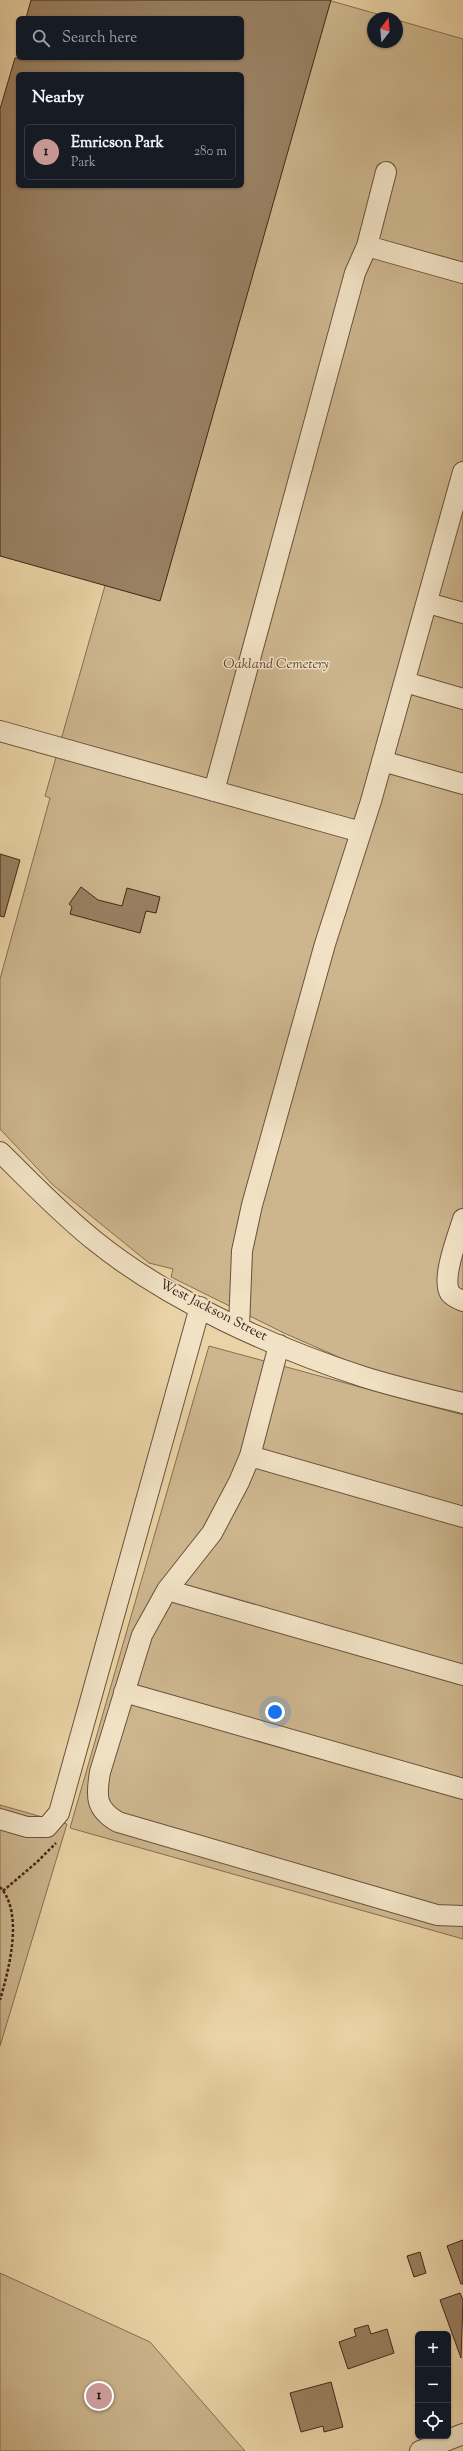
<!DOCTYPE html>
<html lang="en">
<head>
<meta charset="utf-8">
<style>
  :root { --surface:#171b24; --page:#242831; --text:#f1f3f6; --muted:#9ea1a6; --line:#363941; --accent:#c59692 }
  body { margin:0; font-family:"Sorts Mill Goudy",serif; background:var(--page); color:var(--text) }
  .controls { position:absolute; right:12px; bottom:12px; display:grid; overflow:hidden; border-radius:6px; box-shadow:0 1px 3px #0004 }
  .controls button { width:36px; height:36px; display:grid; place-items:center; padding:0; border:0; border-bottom:1px solid var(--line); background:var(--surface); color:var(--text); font:20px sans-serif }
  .compass { position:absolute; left:367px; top:12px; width:36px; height:36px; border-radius:50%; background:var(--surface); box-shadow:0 1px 3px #0004; rotate:16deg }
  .you { position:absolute; left:275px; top:1712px; width:14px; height:14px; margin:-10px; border:3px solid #fff; border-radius:50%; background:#1a73e8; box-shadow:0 0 0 6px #1a73e833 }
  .badge { display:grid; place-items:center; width:26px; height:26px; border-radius:50%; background:var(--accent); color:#111; font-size:13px; font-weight:700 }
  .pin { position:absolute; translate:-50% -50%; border:2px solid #fff; box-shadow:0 1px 4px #0006 }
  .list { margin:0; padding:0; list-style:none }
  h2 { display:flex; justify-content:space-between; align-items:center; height:52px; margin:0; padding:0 16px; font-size:17px }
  h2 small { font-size:13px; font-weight:400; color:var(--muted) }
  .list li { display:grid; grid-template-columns:26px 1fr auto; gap:12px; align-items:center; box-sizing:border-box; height:56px; margin:0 8px 8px; padding:0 8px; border:1px solid var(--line); border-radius:6px }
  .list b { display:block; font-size:15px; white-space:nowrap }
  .list p { margin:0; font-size:13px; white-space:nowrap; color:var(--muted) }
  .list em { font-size:13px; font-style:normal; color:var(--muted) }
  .icon { flex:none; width:22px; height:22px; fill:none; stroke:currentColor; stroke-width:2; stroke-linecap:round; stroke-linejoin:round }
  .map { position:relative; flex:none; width:463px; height:2451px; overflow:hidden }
  .search { position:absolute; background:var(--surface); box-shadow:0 1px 3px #0004; left:16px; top:16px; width:228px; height:44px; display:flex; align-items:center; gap:10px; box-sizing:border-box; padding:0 14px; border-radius:6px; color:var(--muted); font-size:15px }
  .panel { position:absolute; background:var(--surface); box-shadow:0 1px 3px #0004; left:16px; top:72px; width:228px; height:116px; border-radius:6px }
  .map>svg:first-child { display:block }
  .green { fill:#cdb68e; stroke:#876e54 }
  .building { fill:#998062; stroke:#412619; fill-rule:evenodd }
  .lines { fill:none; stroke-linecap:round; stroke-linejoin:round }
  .minor-casing { stroke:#6b513c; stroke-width:22 }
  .path { stroke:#412619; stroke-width:2.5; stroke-dasharray:3 2; stroke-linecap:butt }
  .minor { stroke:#f1e2c5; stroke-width:20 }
  .labels { text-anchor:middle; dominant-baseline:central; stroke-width:3; stroke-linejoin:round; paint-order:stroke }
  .park-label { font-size:14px; font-style:italic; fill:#5d4330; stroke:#f1e2c5 }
  .street-label { font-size:14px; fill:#412619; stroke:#f1e2c5 }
</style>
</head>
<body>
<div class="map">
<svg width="463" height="2451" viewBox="0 0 463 2451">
  <rect width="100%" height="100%" fill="#ead3a6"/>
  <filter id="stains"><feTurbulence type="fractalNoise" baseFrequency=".005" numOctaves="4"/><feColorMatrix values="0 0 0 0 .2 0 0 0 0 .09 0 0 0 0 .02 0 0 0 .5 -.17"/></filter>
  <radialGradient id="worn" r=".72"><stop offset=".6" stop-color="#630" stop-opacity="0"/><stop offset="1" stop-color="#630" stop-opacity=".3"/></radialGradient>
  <path class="green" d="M328,0L391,18H373V42H397V20L463,39V1396L368,1370L284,1333L171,1277L173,1269L149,1263L53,1185L0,1129V979L50,798L45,796L219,186H242Z
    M209,1346L463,1415V1939L70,1828Z
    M0,1805L67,1824L0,2046Z
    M0,2273L150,2342L245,2451H0Z"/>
  <path class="building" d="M31,0H331L160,601L0,556V109L15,58H242V18H26ZM18,74H242V186H18Z
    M0,854L20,860L4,917L0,916Z
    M81,887L98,900L122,906L127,888L160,897L156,913L146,911L140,933L70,914L72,907L69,904Z
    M463,2240V2284H461L447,2246Z
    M420,2252L426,2273L414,2277L407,2256Z
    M460,2293L463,2300L461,2358L440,2300Z
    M368,2325L371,2334L387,2329L394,2353L348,2369L339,2342L356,2336L354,2329Z
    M331,2382L343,2427L324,2432L323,2426L301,2432L290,2393Z"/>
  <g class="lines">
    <defs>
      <path id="minor" d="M367,246L463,273
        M428,603L463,613
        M405,682L463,699
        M0,731L361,832
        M382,761L463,784
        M214,791L355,273L367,246L386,172
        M0,1152C31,1182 61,1214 95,1241C168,1300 274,1348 364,1377C396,1387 430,1395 463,1403
        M463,1219C458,1236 441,1278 450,1293C453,1297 458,1299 463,1301
        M239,1327L242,1251L252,1205L325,944L371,801L463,472
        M279,1345L250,1456L239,1482L212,1533L167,1590L142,1635L100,1772C96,1796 95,1809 118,1822L437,1915L463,1916
        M250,1456L463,1517
        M167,1590L463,1675
        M124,1692L463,1789
        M0,1819L27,1827H47L59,1813L200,1307
        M420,2451L463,2434"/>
    </defs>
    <use href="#minor" class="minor-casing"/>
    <path class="path" d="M0,1887C24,1913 9,1969 0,2000
      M3,1891L37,1862L56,1843"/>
    <use href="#minor" class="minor"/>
  </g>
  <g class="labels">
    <g class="park-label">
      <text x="276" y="665">Oakland Cemetery</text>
    </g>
    <g class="street-label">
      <text transform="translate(213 1311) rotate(27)">West Jackson Street</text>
    </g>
  </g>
  <rect width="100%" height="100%" filter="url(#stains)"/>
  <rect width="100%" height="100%" fill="url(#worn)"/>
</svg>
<div class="controls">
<button>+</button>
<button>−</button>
<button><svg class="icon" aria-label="locate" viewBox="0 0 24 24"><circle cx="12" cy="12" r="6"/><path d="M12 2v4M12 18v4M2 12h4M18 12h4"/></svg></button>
</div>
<svg class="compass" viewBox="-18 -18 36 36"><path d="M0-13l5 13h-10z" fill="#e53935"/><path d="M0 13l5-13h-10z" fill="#9ea1a6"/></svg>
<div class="you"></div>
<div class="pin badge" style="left:99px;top:2396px">1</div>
<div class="search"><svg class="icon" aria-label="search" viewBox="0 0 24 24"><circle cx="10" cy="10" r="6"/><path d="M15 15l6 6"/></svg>Search here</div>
<section class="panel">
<h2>Nearby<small></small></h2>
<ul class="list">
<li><span class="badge">1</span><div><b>Emricson Park</b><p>Park</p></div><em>280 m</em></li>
</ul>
</section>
</div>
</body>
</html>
